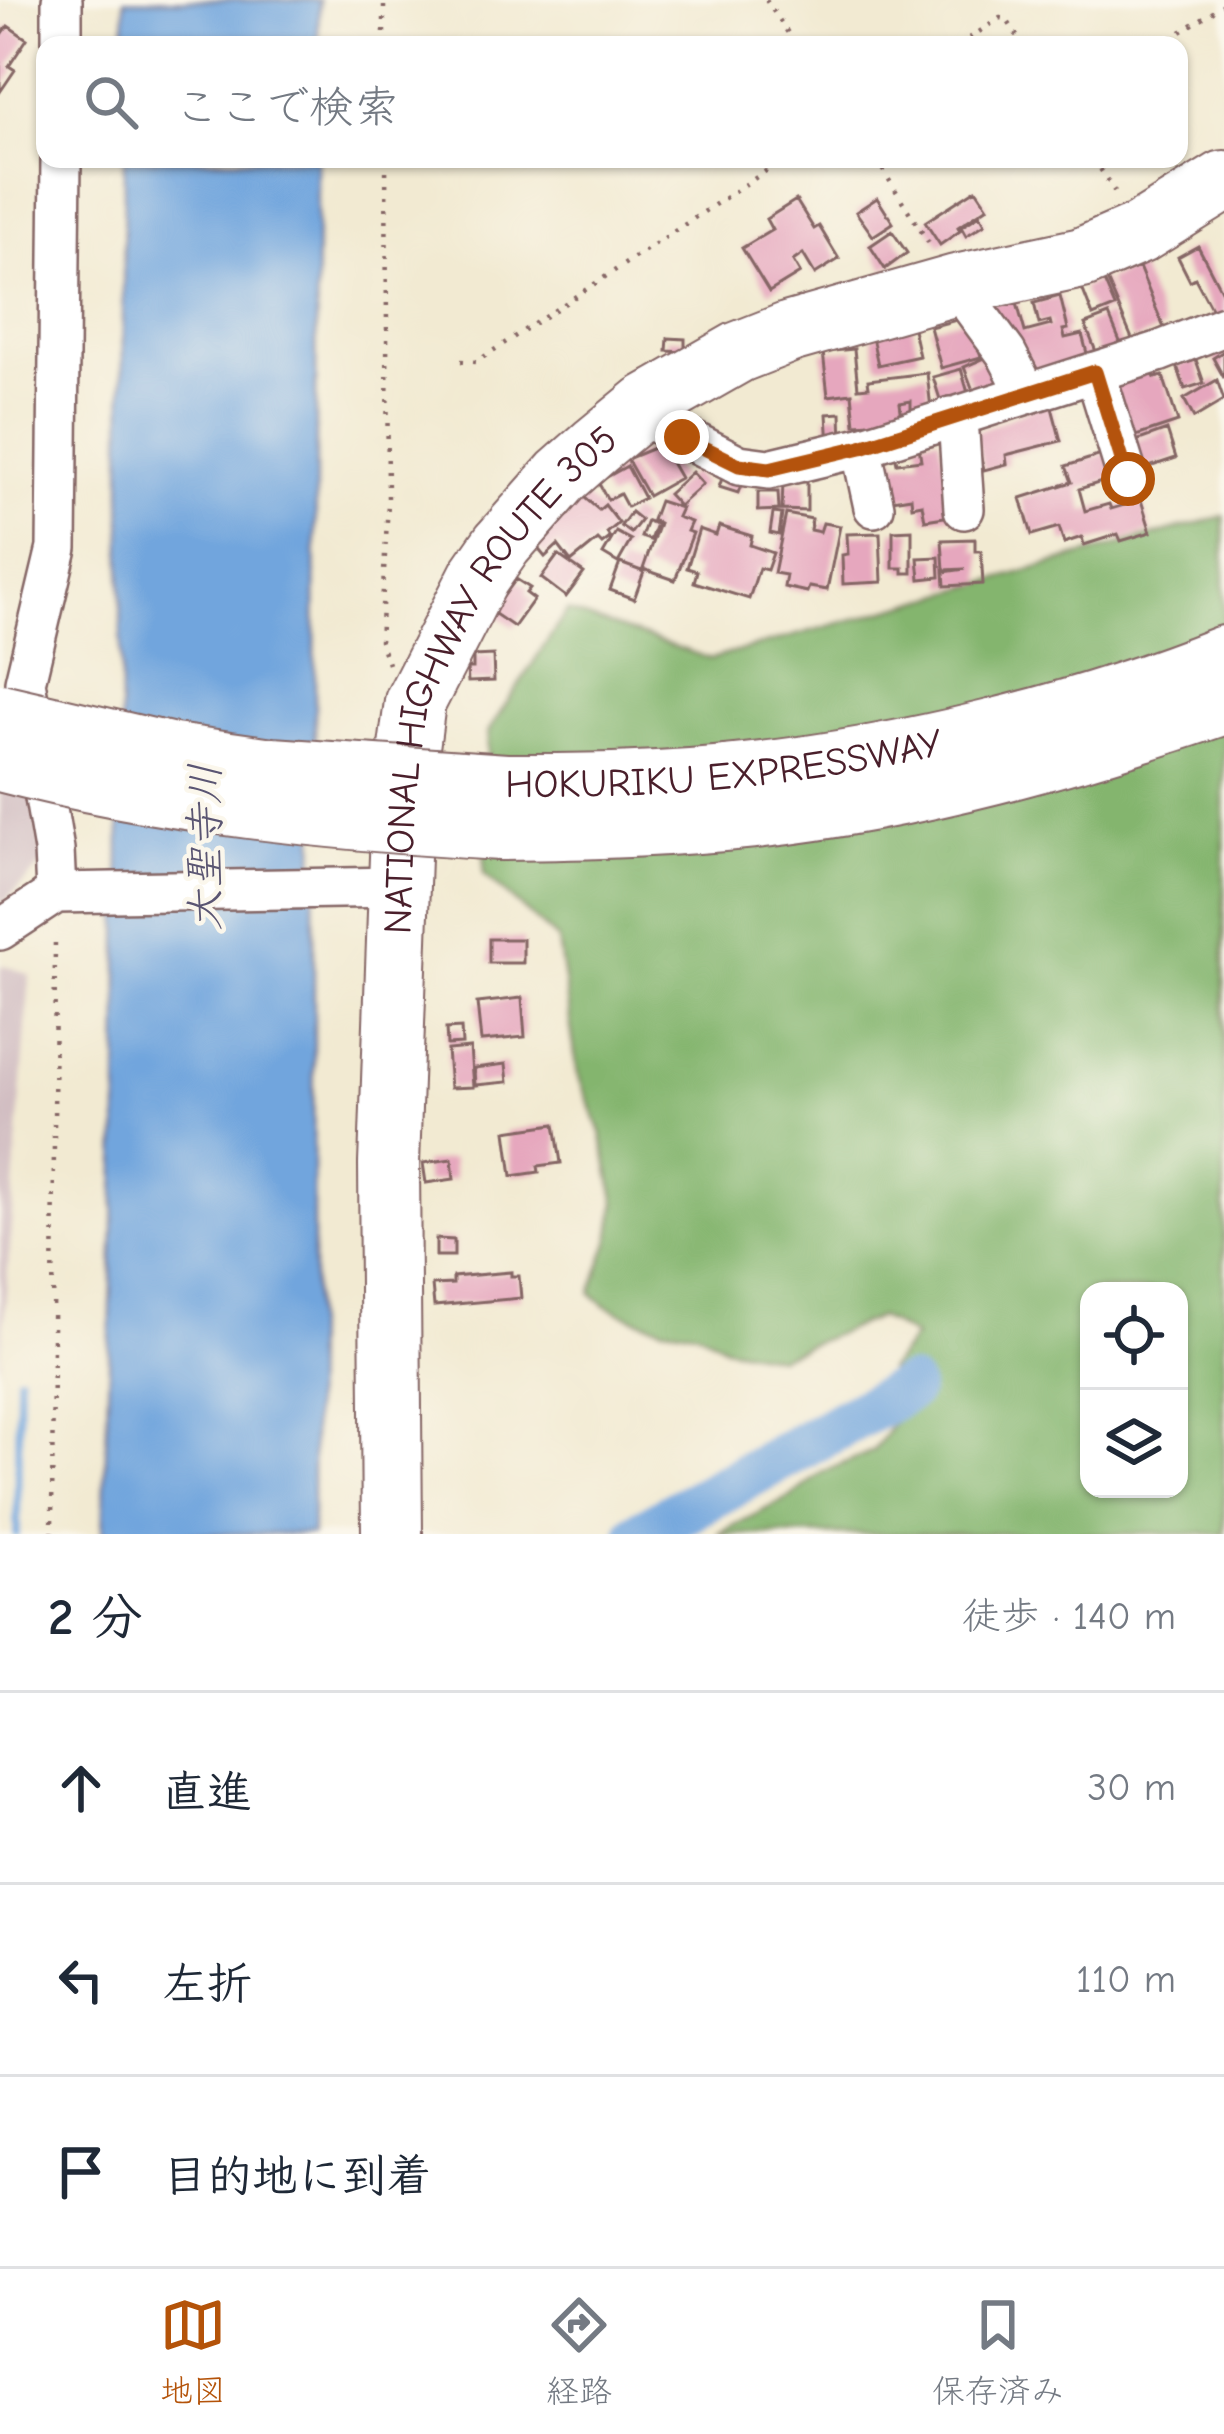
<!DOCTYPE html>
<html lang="ja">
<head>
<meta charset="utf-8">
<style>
  :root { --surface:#fff; --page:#f2f2f3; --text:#1f2937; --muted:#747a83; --line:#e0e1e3; --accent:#b45309 }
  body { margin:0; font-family:"Comic Neue","Klee One",sans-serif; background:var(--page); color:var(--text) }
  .controls { position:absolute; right:36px; bottom:36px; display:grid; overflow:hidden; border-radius:24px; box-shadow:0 3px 9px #0004 }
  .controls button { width:108px; height:108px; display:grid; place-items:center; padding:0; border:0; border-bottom:3px solid var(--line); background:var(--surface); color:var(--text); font:60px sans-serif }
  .stop { position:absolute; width:36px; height:36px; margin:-27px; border:9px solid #b45309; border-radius:50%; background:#fff }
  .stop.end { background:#b45309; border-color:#fff; box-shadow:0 3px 12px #0008 }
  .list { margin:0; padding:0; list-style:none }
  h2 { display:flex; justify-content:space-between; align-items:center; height:156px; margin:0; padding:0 48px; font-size:51px }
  h2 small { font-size:39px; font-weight:400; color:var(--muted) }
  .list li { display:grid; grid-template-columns:78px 1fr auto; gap:36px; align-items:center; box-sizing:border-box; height:192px; padding:0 48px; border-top:3px solid var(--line) }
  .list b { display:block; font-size:45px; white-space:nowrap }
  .list em { font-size:39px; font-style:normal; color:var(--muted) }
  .icon { flex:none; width:66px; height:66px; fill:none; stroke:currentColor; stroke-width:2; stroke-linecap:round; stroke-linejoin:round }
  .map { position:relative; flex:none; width:1224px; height:1534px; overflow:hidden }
  .search { position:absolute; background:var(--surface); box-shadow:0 3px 9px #0004; left:36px; right:36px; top:36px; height:132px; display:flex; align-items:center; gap:30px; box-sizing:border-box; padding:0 42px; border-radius:24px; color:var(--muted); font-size:45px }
  .sheet { height:732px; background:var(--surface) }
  nav { display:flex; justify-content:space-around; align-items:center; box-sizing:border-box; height:168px; border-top:3px solid var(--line); background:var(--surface); font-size:33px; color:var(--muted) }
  nav a { display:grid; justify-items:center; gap:6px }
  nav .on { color:var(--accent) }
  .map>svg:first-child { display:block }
  .industrial { fill:#d2bec2 }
  .forest { fill:#84b56e; stroke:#676a4c; stroke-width:3; fill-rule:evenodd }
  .water { fill:#71a5dd; stroke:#5e6284; stroke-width:3 }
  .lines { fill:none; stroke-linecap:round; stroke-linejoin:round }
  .stream { stroke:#71a5dd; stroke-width:8 }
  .river { stroke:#71a5dd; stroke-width:48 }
  .building { fill:#e6a7be }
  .minor-casing { stroke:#856665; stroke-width:44 }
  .highway-casing { stroke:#856665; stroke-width:64 }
  .path { stroke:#856665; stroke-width:4.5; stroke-dasharray:3 9; stroke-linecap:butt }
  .minor { stroke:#fff; stroke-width:39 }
  .highway { stroke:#fff; stroke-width:60 }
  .highway-bridge-casing { stroke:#856665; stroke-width:64; stroke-linecap:butt }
  .highway-bridge { stroke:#fff; stroke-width:60 }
  .route { stroke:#b45309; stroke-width:15 }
  .labels { text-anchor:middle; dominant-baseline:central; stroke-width:9; stroke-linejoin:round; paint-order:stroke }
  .street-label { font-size:39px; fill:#4a1f2b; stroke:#fbf7ec }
  .water-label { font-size:42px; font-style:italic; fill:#5a5572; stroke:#fbf7ec }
</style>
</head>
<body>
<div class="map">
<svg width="1224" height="1534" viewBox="0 0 1224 1534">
  <rect width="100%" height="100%" fill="#fbf7ec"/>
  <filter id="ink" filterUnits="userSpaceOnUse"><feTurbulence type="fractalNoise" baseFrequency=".00833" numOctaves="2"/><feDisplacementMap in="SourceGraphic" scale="24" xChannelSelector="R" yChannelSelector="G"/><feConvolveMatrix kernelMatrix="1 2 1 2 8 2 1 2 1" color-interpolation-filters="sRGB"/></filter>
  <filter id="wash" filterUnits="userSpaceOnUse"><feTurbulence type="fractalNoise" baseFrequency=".004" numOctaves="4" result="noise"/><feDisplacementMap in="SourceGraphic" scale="48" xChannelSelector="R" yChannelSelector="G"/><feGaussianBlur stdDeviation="2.7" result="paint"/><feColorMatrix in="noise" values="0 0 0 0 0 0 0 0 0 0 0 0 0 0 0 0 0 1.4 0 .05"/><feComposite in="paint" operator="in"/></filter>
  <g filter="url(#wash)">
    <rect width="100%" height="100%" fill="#f2ead2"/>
    <path class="industrial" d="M0,786L32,795L44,863L0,906Z
      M4,965L30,975L0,1374V967Z"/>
    <path class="forest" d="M1224,516V1534H717L792,1496L823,1472L873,1451L904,1408L888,1370L914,1337L879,1317L778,1357L725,1347L698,1331L663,1327L633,1318L605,1305L591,1293L610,1239L616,1203L601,1132L578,1075L558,940L484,874L488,732L567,611L711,659ZM1089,1291H1179V1489H1089Z"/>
    <path class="water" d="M124,0H319L318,45H125Z
      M124,159H317L312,1534H103L118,1110Z"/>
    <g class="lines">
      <path class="stream" d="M17,1534L19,1377"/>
      <path class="river" d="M640,1534L908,1388"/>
    </g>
    <g id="blocks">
      <path class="building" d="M8,26L27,39L9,66L15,70L0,92V37Z
        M976,189L988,207L958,227L960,231L940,245L925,222Z
        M877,198L893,223L873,236L856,212Z
        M796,200L814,229L819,226L839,259L815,274L803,254L793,261L800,273L769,292L742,248L772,230L766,219Z
        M980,215L985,224L966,236L961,227Z
        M892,231L907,253L885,269L870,246Z
        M1198,246L1224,296V320L1219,323L1195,278L1190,281L1178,257Z
        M1139,267L1164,328L1133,341L1107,280Z
        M1103,279L1115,307L1093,316L1082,288Z
        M1015,296L1025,332L1051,325L1050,321L1039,324L1034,303L1060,296L1068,329L1063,330L1065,338L1082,334L1089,361L1026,384L989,303Z
        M1109,315L1123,349L1099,359L1085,324Z
        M964,318L974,329L981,357L941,368L930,327Z
        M911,320L919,356L878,365L872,337Z
        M668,338L685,339V352L667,351Z
        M854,349L858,388L869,387L868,380L927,373L931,409L911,411V401L900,403L903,426L871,430L870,423L855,424L852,393L828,396L823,352Z
        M1224,351V378L1213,358Z
        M987,357L992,370L1002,366L1010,384L976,398L964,367Z
        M1196,360L1204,383L1185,389L1177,366Z
        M961,369L971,403L944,412L933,377Z
        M1151,369L1155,378L1163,376L1178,422L1121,441L1103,386Z
        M1217,380L1224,400L1194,418L1184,399Z
        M1050,400L1061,441L1006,455L1007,464L984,470L974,433Z
        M841,413L842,445L829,446L827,414Z
        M1167,430L1176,458L1134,472L1125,445Z
        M939,437L957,515L925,520L922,504L912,506L911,497L892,500L890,488L883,489L872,458L895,454L897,463L921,460L918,440Z
        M661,445L680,478L648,496L627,459Z
        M1111,452L1118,477L1079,489L1085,511L1109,504L1111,509L1141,500L1151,532L1121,541L1118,534L1084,545L1082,537L1064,543L1059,527L1032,535L1021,498L1072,482L1066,466Z
        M627,466L644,498L627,507L620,494L608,500L598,482Z
        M725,470L744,477L738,493L719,487Z
        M692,472L703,484L679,506L668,494Z
        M783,481L807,482V511L782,510Z
        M578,492L599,510L605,505L619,523L607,533L610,538L602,544L598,540L571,562L558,545L545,557L531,540L569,515L561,506Z
        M758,492H778L779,510L758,511Z
        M659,501L681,508L677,517L691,522L687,531L693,533L675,580L643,569L659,523L652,520Z
        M631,512L641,520L631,533L621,526Z
        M773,513L782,514L779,535L770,533Z
        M786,514L812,519L810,530L820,532L823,523L840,526L827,590L809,587L807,592L784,587L786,575L774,573Z
        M647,521L656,524L650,540L641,537Z
        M719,526L752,536L750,545L773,553L767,570L759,568L749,599L694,582L697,571L687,568L699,529L716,535Z
        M912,530V573H903V568H893V531Z
        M616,532L631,540L618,563L603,554Z
        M880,533L882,582L843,584L842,555L848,554L847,534Z
        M975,539V551H981L983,584L945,586L944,572L965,569L944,570L942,540Z
        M558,555L584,573L566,597L541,578Z
        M939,557L940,577L920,579L918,558Z
        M620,563L644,572L634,599L610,590Z
        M516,579L530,588L526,593L534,599L514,627L492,612Z
        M493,655L494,681L468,682L467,668H473V656Z
        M489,939H523V963H489Z
        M522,998L525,1037L481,1041L477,1003Z
        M461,1028L462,1044L447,1045L446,1029Z
        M470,1048L473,1087L450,1088L447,1050Z
        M506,1064L508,1082L475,1085L474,1068Z
        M555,1124L561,1163L538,1166L539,1172L512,1176L506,1131Z
        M452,1159L454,1179L426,1183L423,1163Z
        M436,1239L454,1240V1256H436Z
        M511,1272V1276H519L521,1298L434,1306L432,1285L453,1284V1277Z"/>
    </g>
  </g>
  <g filter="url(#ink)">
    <use href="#blocks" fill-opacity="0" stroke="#856665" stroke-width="3"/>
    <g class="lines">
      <defs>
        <path id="minor" d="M62,45V0
          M956,285L1006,353L1026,392
          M1095,372L1128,479
          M631,417L657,423L739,465L769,469L861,447L1158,352L1224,326
          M950,417L959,433L964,509
          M861,447L874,507
          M56,893L54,850L25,682L57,548L61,159
          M0,930L56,893L398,887"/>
        <g id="highway">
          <path id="s1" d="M506,784C586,784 665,783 744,774C903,757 1076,715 1224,656"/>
          <path d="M501,830C586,829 671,827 756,818C916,800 1072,756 1224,704"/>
          <path id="s2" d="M392,1534L389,1164L402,801L415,702L479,577L502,544L562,476L596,446L646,405L739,352L790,332L956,285L1082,258L1140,233L1224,181"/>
        </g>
      </defs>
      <use href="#minor" class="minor-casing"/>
      <use href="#highway" class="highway-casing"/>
      <path class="path" d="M766,0L796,45
        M384,45V0
        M959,45L1000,18L1007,20L1023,45
        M1161,45L1224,4
        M386,159L388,503L380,641L388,664
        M876,159L930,245
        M1094,159L1118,197
        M461,361L476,362L784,159
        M52,1534L55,934"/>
      <use href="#minor" class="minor"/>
      <use href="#highway" class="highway"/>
      <defs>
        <path id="highway-bridge" d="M0,714L173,754L272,768L506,784
          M0,761C165,804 331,820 501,830"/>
      </defs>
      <use href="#highway-bridge" class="highway-bridge-casing"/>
      <use href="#highway-bridge" class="highway-bridge"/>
    </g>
  </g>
  <g class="lines" filter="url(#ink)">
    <path class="route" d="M682,437L739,465L769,469L861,447L1095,372L1128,479"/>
  </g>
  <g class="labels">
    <g class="street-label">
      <text stroke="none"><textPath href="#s2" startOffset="885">NATIONAL HIGHWAY ROUTE 305</textPath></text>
      <text stroke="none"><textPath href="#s1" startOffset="219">HOKURIKU EXPRESSWAY</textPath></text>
    </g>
    <g class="water-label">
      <text transform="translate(205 847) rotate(-90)">大聖寺川</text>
    </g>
  </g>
</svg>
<div class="controls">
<button><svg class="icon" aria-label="locate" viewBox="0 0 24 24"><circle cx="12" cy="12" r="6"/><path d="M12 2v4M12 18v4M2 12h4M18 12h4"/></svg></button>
<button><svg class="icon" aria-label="layers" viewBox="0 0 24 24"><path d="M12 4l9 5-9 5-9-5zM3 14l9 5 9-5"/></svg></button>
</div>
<div class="stop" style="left:1128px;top:479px"></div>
<div class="stop end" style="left:682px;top:437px"></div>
<div class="search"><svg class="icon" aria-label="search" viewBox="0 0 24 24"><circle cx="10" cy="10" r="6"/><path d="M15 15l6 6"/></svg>ここで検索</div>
</div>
<section class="sheet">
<h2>2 分<small>徒歩 · 140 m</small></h2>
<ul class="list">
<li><svg class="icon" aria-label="ahead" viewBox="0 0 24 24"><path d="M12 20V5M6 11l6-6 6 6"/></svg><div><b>直進</b></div><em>30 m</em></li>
<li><svg class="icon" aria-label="left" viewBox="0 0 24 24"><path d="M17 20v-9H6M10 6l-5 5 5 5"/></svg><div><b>左折</b></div><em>110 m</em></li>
<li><svg class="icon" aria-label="arrive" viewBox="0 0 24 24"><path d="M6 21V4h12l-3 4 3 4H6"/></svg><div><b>目的地に到着</b></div></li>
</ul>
</section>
<nav>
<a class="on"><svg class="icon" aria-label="map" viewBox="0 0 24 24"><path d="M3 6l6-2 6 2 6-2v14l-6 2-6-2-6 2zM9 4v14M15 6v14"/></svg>地図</a>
<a><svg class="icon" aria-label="directions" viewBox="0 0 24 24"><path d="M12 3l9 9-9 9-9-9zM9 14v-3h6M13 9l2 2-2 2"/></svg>経路</a>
<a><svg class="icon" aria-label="saved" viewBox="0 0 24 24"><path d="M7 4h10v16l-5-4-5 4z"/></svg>保存済み</a>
</nav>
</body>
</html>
